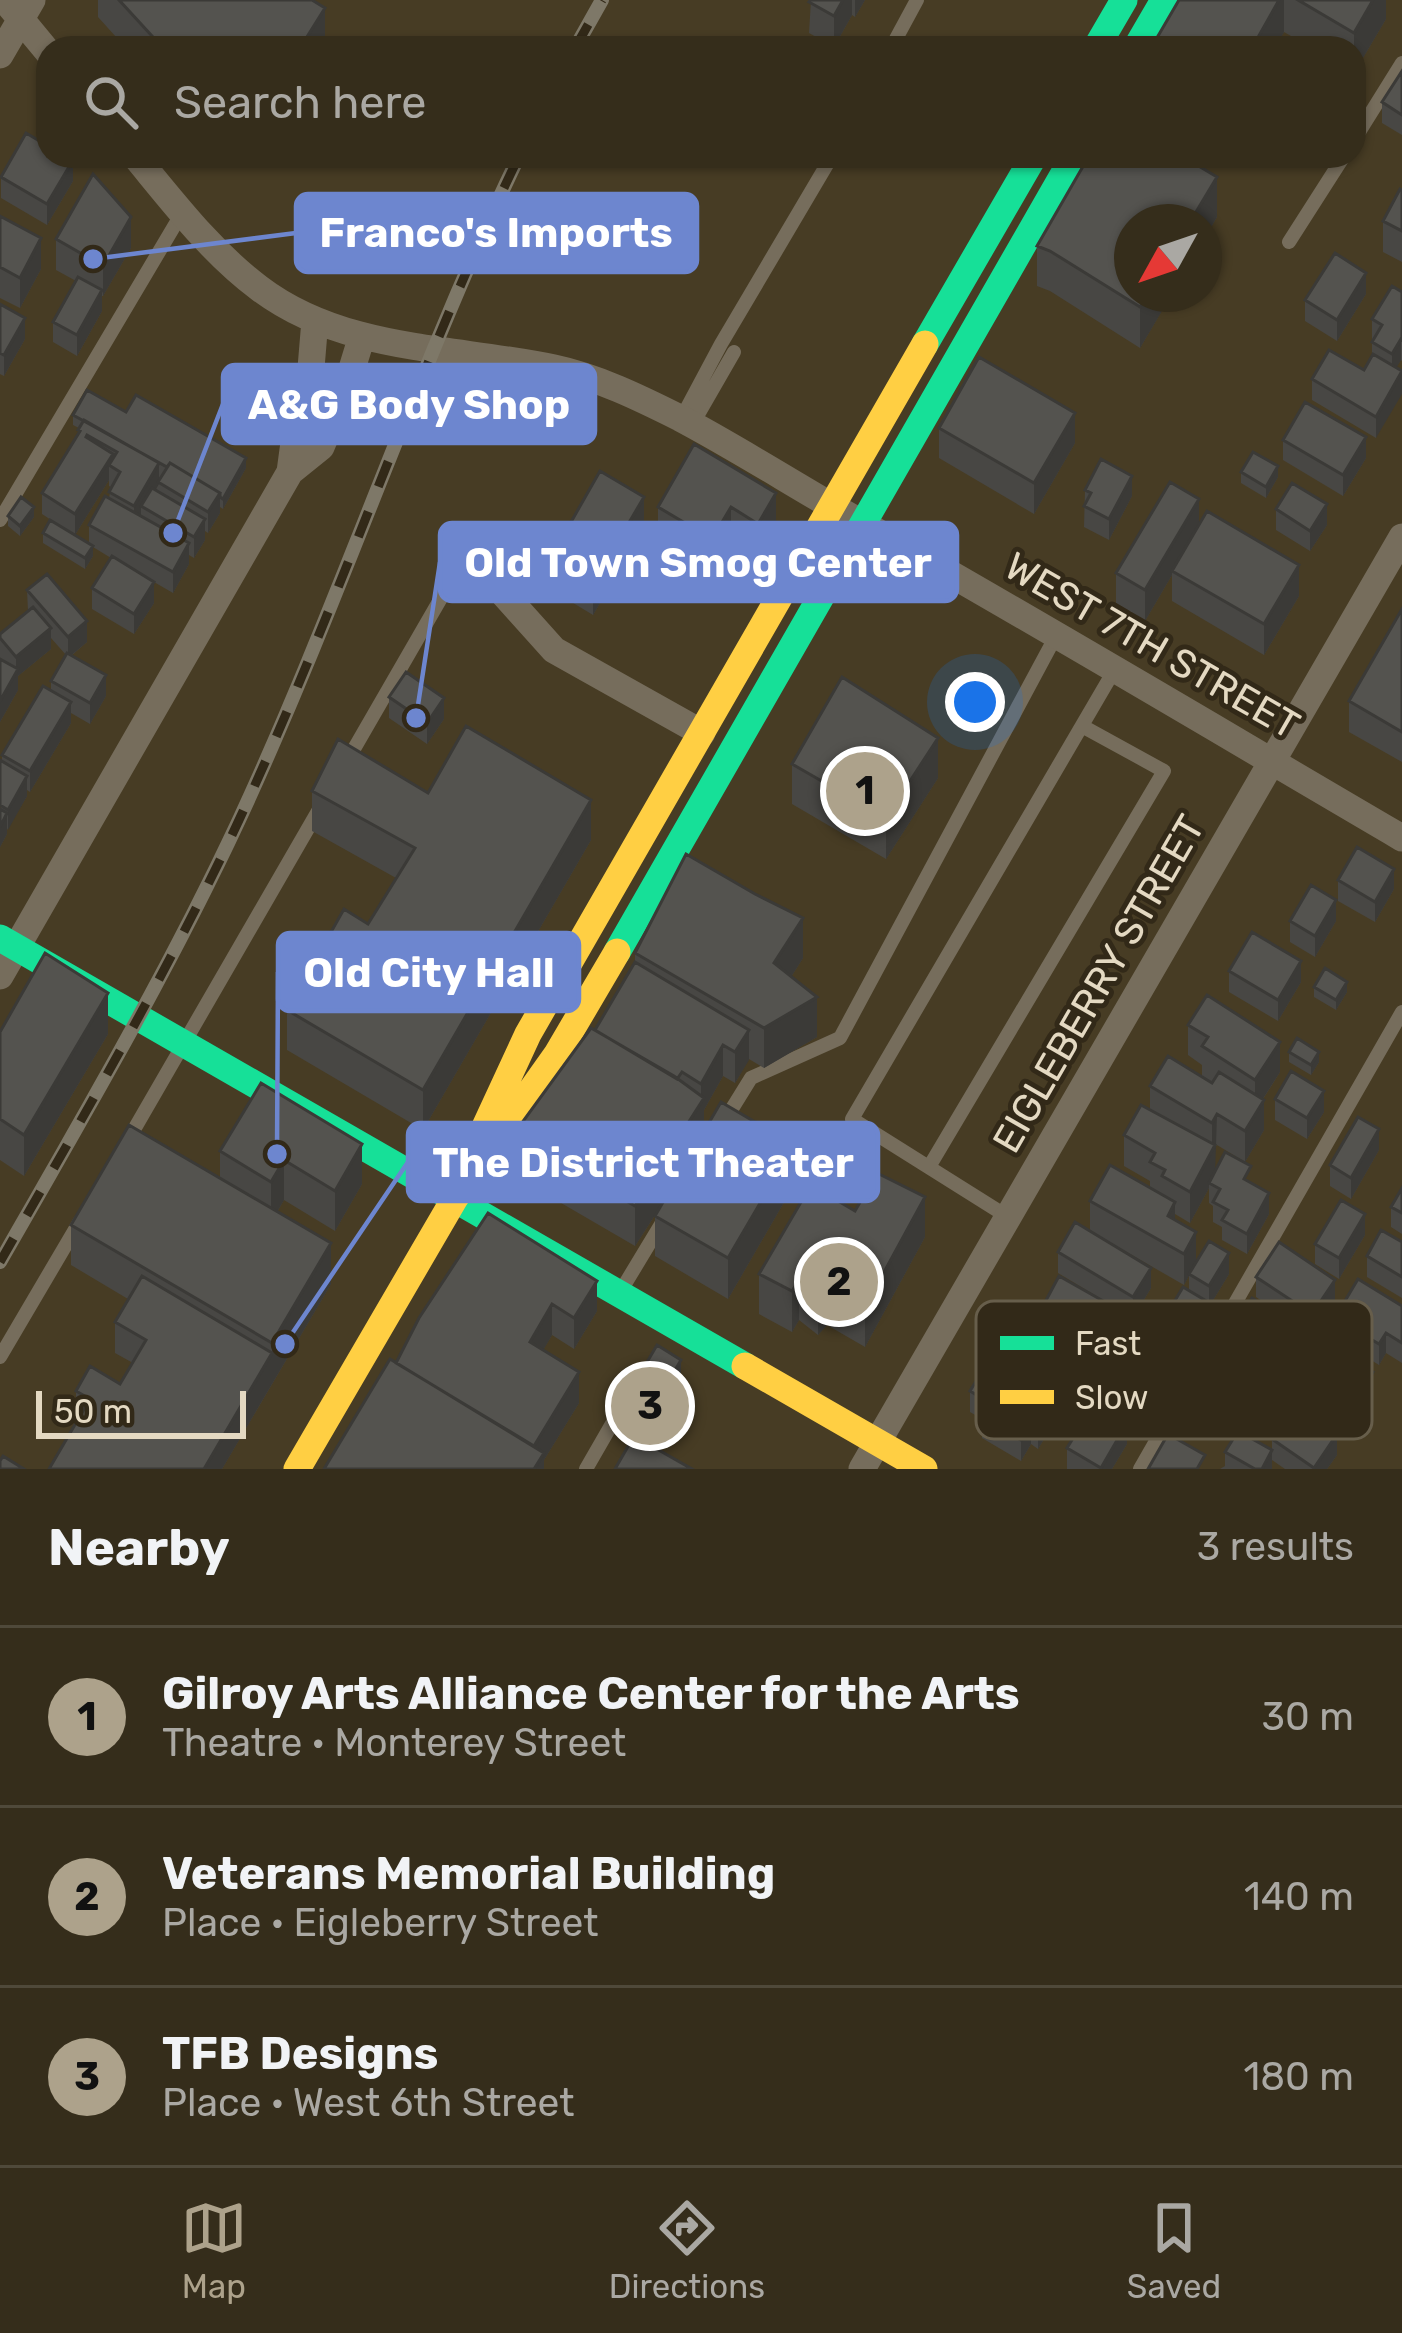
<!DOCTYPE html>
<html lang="en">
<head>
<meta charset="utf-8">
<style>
  :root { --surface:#352d1b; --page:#3d3524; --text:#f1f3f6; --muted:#aaa8a3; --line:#4f493a; --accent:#ada28b }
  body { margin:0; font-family:Rubik,sans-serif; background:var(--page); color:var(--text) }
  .compass { position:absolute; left:1114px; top:204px; width:108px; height:108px; border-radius:50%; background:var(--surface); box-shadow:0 3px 9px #0004; rotate:230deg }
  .scale { position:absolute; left:36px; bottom:30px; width:210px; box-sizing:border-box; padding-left:12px; border:6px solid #e4d9c2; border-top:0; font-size:33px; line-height:42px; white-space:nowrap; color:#e4d9c2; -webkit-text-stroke:9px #322918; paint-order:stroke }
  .you { position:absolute; left:975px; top:702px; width:42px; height:42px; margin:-30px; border:9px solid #fff; border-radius:50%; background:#1a73e8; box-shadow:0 0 0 18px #1a73e833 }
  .badge { display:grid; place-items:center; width:78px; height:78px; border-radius:50%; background:var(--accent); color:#111; font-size:39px; font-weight:700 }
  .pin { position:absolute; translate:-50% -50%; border:6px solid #fff; box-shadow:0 3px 12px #0006 }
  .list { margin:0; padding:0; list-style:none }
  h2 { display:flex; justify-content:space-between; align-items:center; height:156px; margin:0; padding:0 48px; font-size:51px }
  h2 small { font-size:39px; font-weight:400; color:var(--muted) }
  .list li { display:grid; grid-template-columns:78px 1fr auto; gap:36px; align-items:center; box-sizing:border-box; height:180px; padding:0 48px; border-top:3px solid var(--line) }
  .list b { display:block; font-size:45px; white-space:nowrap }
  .list p { margin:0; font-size:39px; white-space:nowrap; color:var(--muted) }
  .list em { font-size:39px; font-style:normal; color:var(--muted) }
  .icon { flex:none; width:66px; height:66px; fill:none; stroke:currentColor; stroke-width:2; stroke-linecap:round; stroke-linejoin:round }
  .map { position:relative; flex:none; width:1402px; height:1469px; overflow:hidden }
  .search { position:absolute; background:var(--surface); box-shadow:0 3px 9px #0004; left:36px; right:36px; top:36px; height:132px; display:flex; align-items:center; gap:30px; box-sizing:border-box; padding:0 42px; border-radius:36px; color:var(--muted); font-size:45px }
  .sheet { height:696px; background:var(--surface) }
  nav { display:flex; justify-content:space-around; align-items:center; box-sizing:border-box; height:168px; border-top:3px solid var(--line); background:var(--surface); font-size:33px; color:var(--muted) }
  nav a { display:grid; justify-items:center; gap:6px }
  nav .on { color:var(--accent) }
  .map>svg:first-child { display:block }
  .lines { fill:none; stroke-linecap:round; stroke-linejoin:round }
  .lane { stroke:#766d5c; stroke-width:14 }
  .street { stroke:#766d5c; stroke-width:27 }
  .fast { stroke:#16e098; stroke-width:27 }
  .slow { stroke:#ffcf43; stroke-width:27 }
  .rail-casing { stroke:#7e7868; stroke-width:14 }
  .rail { stroke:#322918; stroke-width:9; stroke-dasharray:27; stroke-linecap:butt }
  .wall { fill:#484744; fill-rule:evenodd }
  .shaded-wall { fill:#3b3a37 }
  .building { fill:#54534f; stroke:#3b3a37; stroke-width:3 }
  .labels { text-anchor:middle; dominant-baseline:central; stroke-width:10; stroke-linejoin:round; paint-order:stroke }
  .street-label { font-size:39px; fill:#e4d9c2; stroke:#322918 }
  .key { fill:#322918; stroke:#675e4b; stroke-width:3 }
  .key-label { font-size:33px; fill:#e4d9c2 }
  .leader { fill:none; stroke:#6d86cf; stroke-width:4.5 }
  .callout-dot { fill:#6d86cf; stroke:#322918; stroke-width:4.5 }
  .callout { fill:#6d86cf; stroke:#6d86cf; stroke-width:4.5 }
  .callout-label { font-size:42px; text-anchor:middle; font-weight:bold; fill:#fff }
</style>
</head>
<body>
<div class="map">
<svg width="1402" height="1469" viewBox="0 0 1402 1469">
  <rect width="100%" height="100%" fill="#473c24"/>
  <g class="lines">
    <path class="lane" d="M891,48L917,0
      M1354,140L1402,63
      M1289,242L1344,156
      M681,419L721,344L832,156
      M692,425L734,352
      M0,520L182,213
      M347,761L467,553
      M725,1120L751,1078L840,1038L1057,634
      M128,1140L321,806
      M929,1167L1164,771L1082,726
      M1008,1217L852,1119L1115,669
      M622,1289L663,1221
      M0,1357L80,1221
      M586,1469L628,1396
      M1140,1469L1402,1012"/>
    <path class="street" d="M5,0L48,52
      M0,55L32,0
      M135,156C173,202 211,252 259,288C343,352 455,347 554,368C597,377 640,398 680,418C733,446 785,479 837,509C1027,616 1214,728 1402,838
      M290,472L295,435L309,392L315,320
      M467,553L554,650L702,733
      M0,976L290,472L321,447L347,385L362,336
      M862,1469L1402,537"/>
    <path class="fast" d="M1096,48L1124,0
      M1136,48L1164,0
      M925,344L1034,156
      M0,938L745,1366
      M617,952L1074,156"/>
    <path class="slow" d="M485,1127L528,1034L925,344
      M745,1366L924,1469
      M297,1469L455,1198L557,1054L617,952"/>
    <defs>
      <path id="rail" d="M575,48L602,0
        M0,1262C83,1117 168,972 239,820C340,602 415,373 519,156"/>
    </defs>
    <use href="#rail" class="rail-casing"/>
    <use href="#rail" class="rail"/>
  </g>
  <path class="wall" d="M98,0H312L325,48H126L98,17Z
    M811,0H865L855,17L852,15L834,47L809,33Z
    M1179,0H1386V19L1354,73V48H1312L1284,32L1275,48H1151Z
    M1402,71V135L1382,123V102Z
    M1089,156H1212L1205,169L1217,217L1140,348L1050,291L1037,286V246Z
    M1,177L73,181L47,225L1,198Z
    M1402,190V262L1383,252V221Z
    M0,216L41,269L20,308L0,298Z
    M56,239L131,248L103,296H102V311L77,356L53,342V322L76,281L56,270Z
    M1402,292V361L1401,360L1396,367L1376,438L1312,400V379L1364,370L1372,357V319Z
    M1366,294L1337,341L1305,321V300Z
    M0,304L25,339L4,376L0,374Z
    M126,412L246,468L223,509L220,507V513L208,533L205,531V540L194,558L189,555V564L173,593L154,582V603L134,634L92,609V588L111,558L93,547V556L85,569L43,543V533L74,535L42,514V493L78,434L79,428L73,425V415ZM109,480V486L111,487L109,498L89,525V543L75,535Z
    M939,428L1075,443L1034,514L939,458Z
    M1283,440L1366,458L1343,496L1283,460Z
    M1241,472L1278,477L1266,498L1241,483Z
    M1085,490L1132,496L1109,540L1084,527Z
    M776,493V524L758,554L731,538L712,570L658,538V507Z
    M1276,509L1327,525L1310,551L1276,530Z
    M8,516L34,517L20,536L8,526Z
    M1199,526L1299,596L1264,655L1172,601V575L1145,621L1116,603V573Z
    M644,528L593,615L550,589V559Z
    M27,590L87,642L71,656L106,696L90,724L71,713V723L30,792L27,790V796L7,830V834L0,847L2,755L51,691V681L66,655L51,638V649L18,676V690L0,722V634L28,611Z
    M1402,609V762L1349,732V701Z
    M389,697L444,719L427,744L389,718Z
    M792,764L938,778L886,859L792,804Z
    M312,791L428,793L591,840L423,1130L287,1050V1010L368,924L396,878L312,831Z
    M1338,880L1394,889L1375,922L1338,901Z
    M1290,921H1336L1315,957L1290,942Z
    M635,953L803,958L791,977L817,1037L764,1068L749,1059L735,1083L723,1076L704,1110V1132L794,1185L728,1299L655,1256V1216L659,1209L635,1246L513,1175V1135L595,1030L635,962Z
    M1229,971L1301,982L1278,1021L1229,992Z
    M1314,987L1347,992L1336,1010L1314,997Z
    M1188,1025L1280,1072L1263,1099L1264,1130L1245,1162L1217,1145L1215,1147V1171L1251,1183L1269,1214L1247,1254L1222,1240V1227L1213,1222V1206L1209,1203V1188L1190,1223L1175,1214V1221L1196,1262L1229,1274L1209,1307L1208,1306V1322L1192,1349L1186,1345V1353L1173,1374L1150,1360V1349L1167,1332V1314L1189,1291V1275L1184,1285L1111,1243L1151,1288L1133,1318L1058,1273V1252L1090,1231V1201L1150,1188V1181L1124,1166V1135L1150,1110V1086L1202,1077V1065L1188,1055Z
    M0,1032L108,1034L24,1176L0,1160Z
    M1289,1052L1319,1062L1311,1075L1289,1062Z
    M261,1083L362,1184L335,1231L284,1200L277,1212L331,1284L222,1469H49L76,1422V1391L120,1384L133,1363L115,1353V1322L128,1299L71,1265V1225L220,1178V1151Z
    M1275,1099L1324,1112L1307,1139L1275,1120Z
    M1379,1150L1351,1199L1330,1186V1165Z
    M1402,1188V1234L1391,1227V1207Z
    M855,1211L925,1237L865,1347L827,1325L818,1335L799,1320L792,1332L759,1314V1274Z
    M488,1213L597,1311L574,1349L552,1335L543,1350L579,1403L544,1460V1469Z
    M1365,1235L1339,1279L1315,1264V1244Z
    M1402,1242V1298L1367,1277V1256Z
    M1256,1277L1335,1301L1312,1335L1256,1297Z
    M1043,1306L1105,1323L1088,1352L1043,1326Z
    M1342,1306H1402V1363L1386,1353L1379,1365L1350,1347V1332L1342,1327Z
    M1242,1314L1373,1393L1355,1425L1281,1384L1283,1360L1242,1335Z
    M1003,1349L1081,1374L1062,1405L1003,1370Z
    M681,1380L645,1442L632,1439L619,1431V1410Z
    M998,1389L1036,1400L1050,1429L1038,1449L1031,1444L1021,1461L982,1438V1419L970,1412V1391Z
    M1108,1394L1151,1407L1137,1431L1127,1425V1444L1112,1469H1067V1448L1108,1412Z
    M1272,1439L1337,1455L1327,1469H1285L1272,1460V1469H1220L1225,1466V1452L1272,1450Z"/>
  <path class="shaded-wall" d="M843,0H852V15L834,47V16Z
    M855,0H865L855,17Z
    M1279,0H1284V32L1275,48H1252Z
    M1373,0H1386V19L1354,73V33Z
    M325,8V48H300Z
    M1189,156H1212L1187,199V159Z
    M73,160V181L47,225V204Z
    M1217,177V217L1204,239V222H1190Z
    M131,217V248L103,296V266Z
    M41,238V269L20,308V278Z
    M1366,273V294L1337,341V320Z
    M102,290V311L77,356V335Z
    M1148,294H1172L1140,348V307Z
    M25,318V339L4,376V355Z
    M1401,339V360L1392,375V354Z
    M1402,373V394L1376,438V417Z
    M1075,413V443L1034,514V483Z
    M1366,437V458L1343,496V475Z
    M113,454V467L109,465V480L75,535V514Z
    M246,458V468L223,509V499Z
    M159,463V484L145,508L141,506V515L134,527V506Z
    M1278,466V477L1266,498V487Z
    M1132,476V496L1109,540V519Z
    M220,493V513L208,533V512Z
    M776,493V524L758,554V524Z
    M644,497V528L593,615V584Z
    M1199,499V530L1172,571V575L1145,621V590Z
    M1327,504V525L1310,551V531Z
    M34,507V517L20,536V526Z
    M731,507V538L712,570V539Z
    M205,519V540L194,558V537Z
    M189,543V564L173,593V572Z
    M93,546V556L85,569V558Z
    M1299,565V596L1264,655V624Z
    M154,582V603L134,634V614Z
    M87,621V642L68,658V637Z
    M51,628V649L18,676V690L0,722V701L16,673V657Z
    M106,675V696L90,724V703Z
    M444,698V719L427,744V723Z
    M71,702V723L30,792V771Z
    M938,738V778L886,859V818Z
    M27,776V796L8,830V810Z
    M591,800V840L423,1130V1090Z
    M7,813V834L0,847V827Z
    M1394,869V889L1375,922V902Z
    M1336,900V921L1315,957V936Z
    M803,918V958L774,1004V963Z
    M1301,961V982L1278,1021V1000Z
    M1347,982V992L1336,1010V1000Z
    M108,993V1034L24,1176V1135Z
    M817,997V1037L764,1068V1028Z
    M749,1030V1060L735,1083V1052Z
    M1280,1042V1072L1255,1111V1080Z
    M723,1045V1076L704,1110V1139L635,1246V1206L701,1103V1084Z
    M1319,1052V1062L1311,1075V1065Z
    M1324,1091V1112L1307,1139V1118Z
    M1264,1100V1130L1245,1162V1131Z
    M1217,1114L1215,1176L1209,1183V1188L1190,1223V1192L1212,1152V1123Z
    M1379,1129V1150L1351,1199V1178Z
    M362,1144V1184L335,1231V1191Z
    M794,1145V1185L728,1299V1258Z
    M284,1160V1200L271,1222V1182Z
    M1269,1193V1214L1247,1254V1234Z
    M925,1197V1237L865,1347V1307Z
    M1175,1202V1233L1168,1247V1216Z
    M1365,1214V1235L1339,1279V1258Z
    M1196,1232V1263L1184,1285V1254Z
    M331,1243V1284L272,1384V1343Z
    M1229,1253V1274L1209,1307V1286Z
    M1151,1268V1288L1133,1318V1297Z
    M799,1280V1320L792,1332V1291Z
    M1335,1280V1301L1312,1335V1314Z
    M597,1281V1311L574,1349V1318Z
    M827,1285V1325L818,1335V1295Z
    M1105,1302V1323L1088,1352V1332Z
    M1208,1302V1322L1192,1349V1328Z
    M552,1304V1335L530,1373V1342Z
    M1292,1323V1343L1283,1360V1340Z
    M1386,1333V1353L1379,1365V1344Z
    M1186,1343V1353L1173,1374V1364Z
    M272,1353V1384L222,1469H204Z
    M1081,1353V1374L1062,1405V1384Z
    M681,1360V1380L643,1446V1425Z
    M579,1372V1403L544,1460V1469H530V1453Z
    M1373,1372V1393L1355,1425V1405Z
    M1151,1386V1407L1137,1431V1410Z
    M1050,1408V1429L1038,1449V1429Z
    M1127,1423V1444L1112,1469H1101Z
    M1031,1424V1444L1021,1461V1440Z
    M1337,1434V1455L1327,1469H1314Z
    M1272,1450V1469H1262Z"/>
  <path class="building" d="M119,0H312L325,8L300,48H163Z
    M811,0H843L834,16L809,2Z
    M1179,0H1279L1252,48H1151Z
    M1298,0H1373L1354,33Z
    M1402,71V115L1382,102Z
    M26,133L48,146V156H65L73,160L47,204L1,177Z
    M1089,156H1189L1187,159L1217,177L1190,222H1132V294H1148L1140,307L1050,251L1037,246Z
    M93,174L131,217L103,266L56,239Z
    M1400,189L1402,190V231L1383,221Z
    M0,216L41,238L20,278L0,267Z
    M1335,253L1366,273L1337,320L1305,300Z
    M78,277L102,290L77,335L53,322Z
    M1392,286L1402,292V340L1401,339L1392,354L1372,342L1382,325L1372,319Z
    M0,304L25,318L4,355L0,353Z
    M1329,350L1364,370L1373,354L1402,371L1376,417L1312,379Z
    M979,357L1075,413L1034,483L939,428Z
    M87,390L126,412L136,395L246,458L223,499L220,497V493L170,463L167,467L73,415Z
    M1305,402L1366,437L1343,475L1283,440Z
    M84,420L159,463L134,506L109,492L120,472L109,465L117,452L87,435L86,437L113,454L75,514L42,493L80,431L78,430Z
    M694,444L776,493L758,524L731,507L712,539L658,507Z
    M1253,452L1278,466L1266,487L1241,472Z
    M1101,459L1132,476L1109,519L1084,506L1091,493L1085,490Z
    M170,463L220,493L208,512L158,482Z
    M600,471L644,497L593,584L550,559Z
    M1170,482L1199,499L1145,590L1116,573Z
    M1292,483L1327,504L1310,531L1276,509Z
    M152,488L205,519L194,537L141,506Z
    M105,496L189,543L173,572L89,525Z
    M21,497L34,507L20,526L8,516Z
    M1207,511L1299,565L1264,624L1172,571Z
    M50,520L93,546L85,558L43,533Z
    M112,556L154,582L134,614L92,588Z
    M47,574L87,621L68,637L27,590Z
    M33,607L51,628L16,657L0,638V634Z
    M1402,609V732L1349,701Z
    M67,653L106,675L90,703L51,681Z
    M0,659L18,669L0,701Z
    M406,672L444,698L427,723L389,697Z
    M842,677L938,738L886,818L792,764Z
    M43,686L71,702L30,771L2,755Z
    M466,726L591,800L423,1090L287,1010L344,909L368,924L415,848L312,791L338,739L428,793Z
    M0,760L27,776L8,810L0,805Z
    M0,809L7,813L0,827Z
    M1357,847L1394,869L1375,902L1338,880Z
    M686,854L755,894L803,918L774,963L817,997L764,1028L635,953Z
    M1311,885L1336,900L1315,936L1290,921Z
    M1252,932L1301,961L1278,1000L1229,971Z
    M45,953L108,993L24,1135L0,1119V1032Z
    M635,962L749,1030L735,1052L723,1045L701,1084L682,1072L677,1079L595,1030Z
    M1325,968L1347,982L1336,1000L1314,987Z
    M1207,995L1280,1042L1255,1080L1202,1046L1208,1037L1188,1025Z
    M591,1028L674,1076L704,1098L635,1206L513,1135Z
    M1297,1038L1319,1052L1311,1065L1289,1052Z
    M1168,1056L1212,1083L1219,1072L1264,1100L1245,1131L1217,1114L1212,1123L1150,1086Z
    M1291,1071L1324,1091L1307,1118L1275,1099Z
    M261,1083L362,1144L335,1191L284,1160L271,1182L220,1151Z
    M721,1102L794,1145L728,1258L655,1216Z
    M1141,1105L1215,1145L1190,1192L1162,1176L1165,1170L1150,1162L1155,1153L1124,1135Z
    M1358,1117L1379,1129L1351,1178L1330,1165Z
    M129,1125L331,1243L272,1343L71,1225Z
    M1225,1152L1251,1166L1244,1179L1269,1193L1247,1234L1222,1220L1228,1210L1213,1202L1220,1189L1209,1183Z
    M1110,1165L1175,1202L1168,1216L1196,1232L1184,1254L1090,1201Z
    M877,1173L925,1197L865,1307L827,1285L818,1295L799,1280L792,1291L759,1274L811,1185L855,1211Z
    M1402,1188V1213L1391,1207Z
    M1341,1200L1365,1214L1339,1258L1315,1244Z
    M488,1213L597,1281L574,1318L552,1304L530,1342L579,1372L534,1446L396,1363L419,1318Z
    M1075,1222L1151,1268L1133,1297L1058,1252Z
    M1381,1230L1402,1242V1277L1367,1256Z
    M1209,1241L1229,1253L1209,1286L1189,1274Z
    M1279,1242L1335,1280L1312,1314L1256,1277Z
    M142,1276L272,1353L204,1469H49L90,1399L76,1391L90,1366L120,1384L146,1340L115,1322Z
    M1059,1276L1105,1302L1088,1332L1043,1306Z
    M1358,1279L1402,1306V1343L1386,1333L1379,1344L1350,1327L1357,1315L1342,1306Z
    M1183,1287L1208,1302L1192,1328L1167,1314Z
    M1252,1298L1292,1323L1283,1340L1242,1314Z
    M1300,1330L1373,1372L1355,1405L1281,1363Z
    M657,1345L681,1360L643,1425L619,1410Z
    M390,1359L544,1453L534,1469H324Z
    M1007,1373L1036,1390L1031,1398L1050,1408L1038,1429L1031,1424L1021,1440L982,1418L990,1403L970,1391L978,1378L998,1389Z
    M1094,1404L1127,1423L1101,1468L1067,1448Z
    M1295,1405L1337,1434L1314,1468L1272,1439Z
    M1238,1431L1272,1450L1262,1469H1255L1225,1452Z
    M1168,1434L1205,1455L1197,1469H1148Z
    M634,1436L692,1469H615Z
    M3,1456L24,1469H0V1461Z"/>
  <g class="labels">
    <g class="street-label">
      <text transform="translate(1152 646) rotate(30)">WEST 7TH STREET</text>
      <text transform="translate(1099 984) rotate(-60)">EIGLEBERRY STREET</text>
    </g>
  </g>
  <rect x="976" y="1301" width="396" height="138" rx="18" class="key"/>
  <rect x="1000" y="1336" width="54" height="14" fill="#16e098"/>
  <rect x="1000" y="1390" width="54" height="14" fill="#ffcf43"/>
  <g class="key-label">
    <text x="1075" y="1355">Fast</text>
    <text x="1075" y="1409">Slow</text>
  </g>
  <path class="leader" d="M93 259L296 233M173 533L223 404M416 718L440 562M277 1154L278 972M285 1344L408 1162"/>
  <g class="callout-dot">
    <circle cx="93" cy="259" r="12"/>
    <circle cx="173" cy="533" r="12"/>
    <circle cx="416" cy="718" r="12"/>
    <circle cx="277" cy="1154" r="12"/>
    <circle cx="285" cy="1344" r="12"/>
  </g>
  <g class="callout">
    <rect x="296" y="194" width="401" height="78" rx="12"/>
    <rect x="223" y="365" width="372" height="78" rx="12"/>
    <rect x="440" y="523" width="517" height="78" rx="12"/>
    <rect x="278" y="933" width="301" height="78" rx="12"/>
    <rect x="408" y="1123" width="470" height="78" rx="12"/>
  </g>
  <g class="callout-label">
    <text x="496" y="247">Franco's Imports</text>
    <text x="409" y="419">A&amp;G Body Shop</text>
    <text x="698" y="577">Old Town Smog Center</text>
    <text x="429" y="987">Old City Hall</text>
    <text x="643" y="1177">The District Theater</text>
  </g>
</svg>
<svg class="compass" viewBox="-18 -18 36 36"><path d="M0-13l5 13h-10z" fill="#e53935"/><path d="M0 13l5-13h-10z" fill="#aaa8a3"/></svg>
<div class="scale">50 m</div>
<div class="you"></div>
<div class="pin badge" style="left:865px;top:791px">1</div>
<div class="pin badge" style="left:839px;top:1282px">2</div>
<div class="pin badge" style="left:650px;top:1406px">3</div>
<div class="search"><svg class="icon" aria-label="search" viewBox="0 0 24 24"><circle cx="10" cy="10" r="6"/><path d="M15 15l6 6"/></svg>Search here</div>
</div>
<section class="sheet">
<h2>Nearby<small>3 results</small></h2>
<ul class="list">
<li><span class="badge">1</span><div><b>Gilroy Arts Alliance Center for the Arts</b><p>Theatre · Monterey Street</p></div><em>30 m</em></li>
<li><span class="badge">2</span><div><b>Veterans Memorial Building</b><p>Place · Eigleberry Street</p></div><em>140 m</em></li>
<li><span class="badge">3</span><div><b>TFB Designs</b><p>Place · West 6th Street</p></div><em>180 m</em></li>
</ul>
</section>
<nav>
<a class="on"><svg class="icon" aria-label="map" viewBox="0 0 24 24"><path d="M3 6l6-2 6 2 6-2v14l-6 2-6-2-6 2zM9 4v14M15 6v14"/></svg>Map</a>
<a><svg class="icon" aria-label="directions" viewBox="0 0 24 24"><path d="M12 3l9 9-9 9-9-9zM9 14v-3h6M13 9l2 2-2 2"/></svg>Directions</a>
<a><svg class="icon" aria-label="saved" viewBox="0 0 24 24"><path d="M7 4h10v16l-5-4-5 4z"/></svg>Saved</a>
</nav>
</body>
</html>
